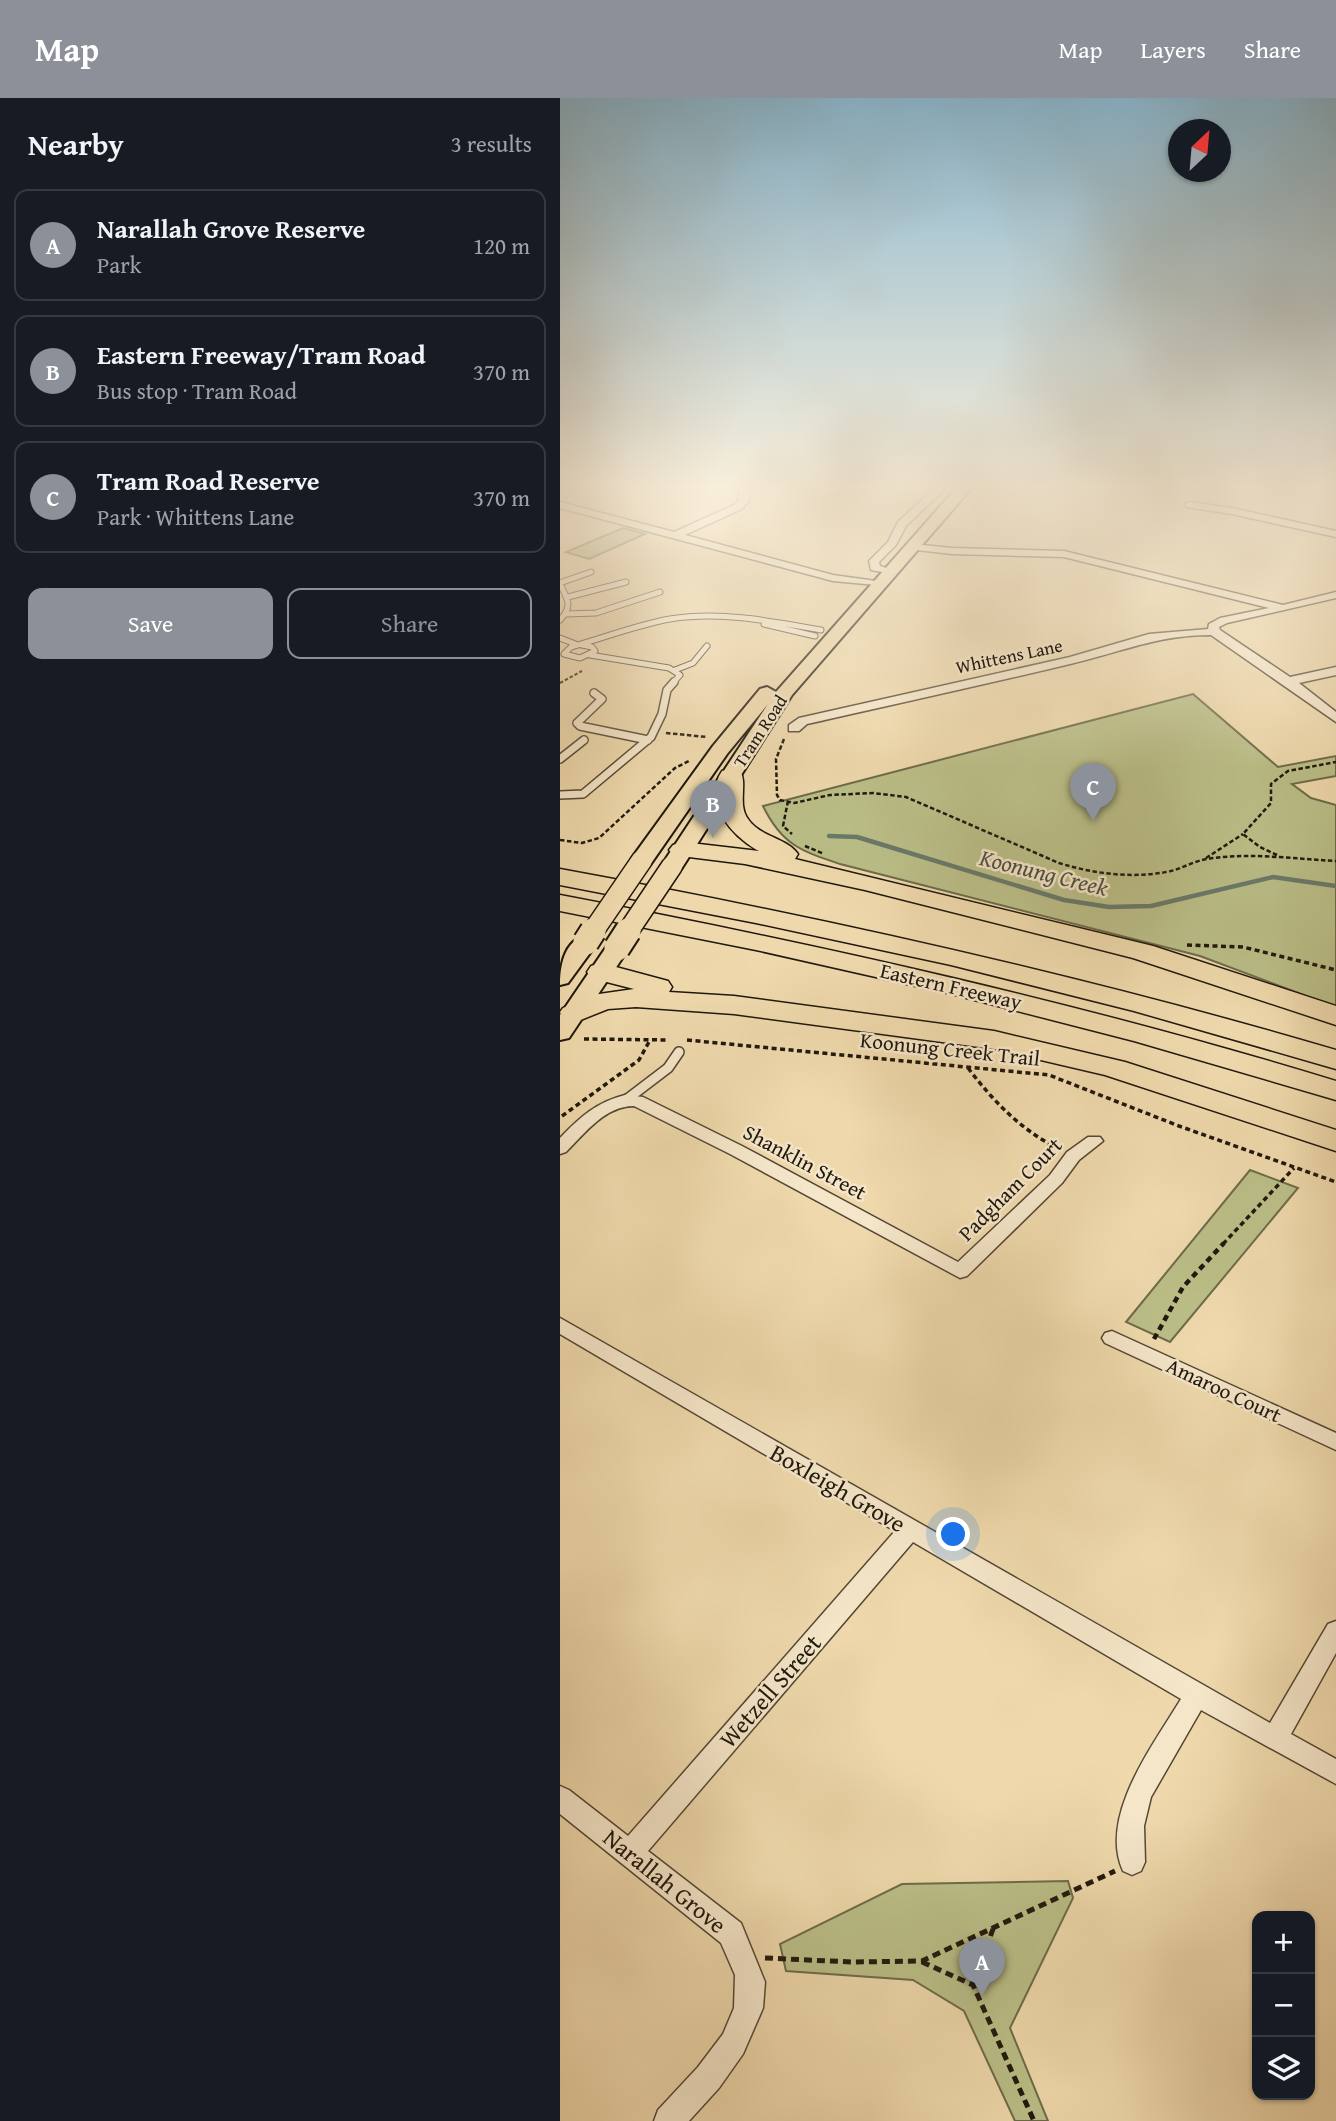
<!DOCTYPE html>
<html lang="en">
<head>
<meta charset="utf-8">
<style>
  :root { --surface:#171b24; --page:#242831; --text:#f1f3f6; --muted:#9ea1a6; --line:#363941; --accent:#8c9099 }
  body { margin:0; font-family:"Gentium Book Plus",serif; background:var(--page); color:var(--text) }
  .controls { position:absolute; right:21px; bottom:21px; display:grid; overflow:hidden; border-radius:14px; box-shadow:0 2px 5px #0004 }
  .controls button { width:63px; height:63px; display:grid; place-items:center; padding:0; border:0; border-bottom:2px solid var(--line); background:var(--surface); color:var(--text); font:35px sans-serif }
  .compass { position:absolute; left:608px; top:21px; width:63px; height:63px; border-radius:50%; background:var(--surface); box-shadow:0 2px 5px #0004; rotate:26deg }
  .you { position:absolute; left:394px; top:1437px; width:24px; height:24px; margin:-18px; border:5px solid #fff; border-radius:50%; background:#1a73e8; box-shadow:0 0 0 10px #1a73e833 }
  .badge { display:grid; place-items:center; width:46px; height:46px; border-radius:50%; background:var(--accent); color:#fff; font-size:23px; font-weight:700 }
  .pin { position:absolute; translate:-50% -58px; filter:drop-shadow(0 2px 4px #0008) }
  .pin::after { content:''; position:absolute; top:37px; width:24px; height:21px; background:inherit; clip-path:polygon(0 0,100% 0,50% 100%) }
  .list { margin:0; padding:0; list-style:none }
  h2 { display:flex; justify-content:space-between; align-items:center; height:91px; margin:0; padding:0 28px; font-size:30px }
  h2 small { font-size:23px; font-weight:400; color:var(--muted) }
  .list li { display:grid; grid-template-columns:46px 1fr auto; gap:21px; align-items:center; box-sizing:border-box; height:112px; margin:0 14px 14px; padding:0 14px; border:2px solid var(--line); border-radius:14px }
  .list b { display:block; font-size:26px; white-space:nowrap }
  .list p { margin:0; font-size:23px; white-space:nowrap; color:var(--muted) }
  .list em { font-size:23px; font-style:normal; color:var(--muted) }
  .actions { display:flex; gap:14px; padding:21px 28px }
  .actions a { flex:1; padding:16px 0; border:2px solid var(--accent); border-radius:14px; text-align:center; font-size:24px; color:var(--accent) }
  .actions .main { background:var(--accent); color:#fff }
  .icon { flex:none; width:38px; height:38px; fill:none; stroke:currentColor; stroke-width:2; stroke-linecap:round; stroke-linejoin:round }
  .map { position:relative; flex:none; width:776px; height:2023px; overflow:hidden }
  header { display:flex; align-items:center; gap:42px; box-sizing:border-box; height:98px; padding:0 35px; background:var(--accent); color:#fff }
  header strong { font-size:33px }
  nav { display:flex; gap:38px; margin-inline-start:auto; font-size:24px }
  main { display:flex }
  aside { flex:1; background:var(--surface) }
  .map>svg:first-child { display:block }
  .green { fill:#bbbf88; stroke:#6d6b4a; stroke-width:2 }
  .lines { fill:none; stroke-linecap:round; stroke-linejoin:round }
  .stream { stroke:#69796a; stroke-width:4.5 }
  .service-far2-casing { stroke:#534835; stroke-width:7 }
  .service-far1-casing { stroke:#534835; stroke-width:10 }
  .service-casing { stroke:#534835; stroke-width:12 }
  .minor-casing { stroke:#534835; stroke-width:3 }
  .primary-casing { stroke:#1f170d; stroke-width:4 }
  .motorway-casing { stroke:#1f170d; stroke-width:3 }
  .path-far4 { stroke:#1f170d; stroke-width:2; stroke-dasharray:3.5 2; stroke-linecap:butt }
  .path-far3 { stroke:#1f170d; stroke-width:2.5; stroke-dasharray:4.5 2.5; stroke-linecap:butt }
  .path-far2 { stroke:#1f170d; stroke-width:3.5; stroke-dasharray:5 3.5; stroke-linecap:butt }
  .path-far1 { stroke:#1f170d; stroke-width:4.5; stroke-dasharray:6 4.5; stroke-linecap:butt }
  .path { stroke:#1f170d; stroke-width:5; stroke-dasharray:8 5; stroke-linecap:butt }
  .service-far2 { stroke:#f5e6c9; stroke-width:5 }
  .service-far1 { stroke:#f5e6c9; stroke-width:7 }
  .service { stroke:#f5e6c9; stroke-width:9 }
  .minor { fill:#f5e6c9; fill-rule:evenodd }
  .primary { fill:#efd9ac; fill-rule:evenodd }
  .motorway { fill:#efd9ac; fill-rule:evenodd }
  .primary-bridge-far1-casing { stroke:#1f170d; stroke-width:23; stroke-linecap:butt }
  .primary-bridge-casing { stroke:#1f170d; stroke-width:29; stroke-linecap:butt }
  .primary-bridge-far1 { stroke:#efd9ac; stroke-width:20 }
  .primary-bridge { stroke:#efd9ac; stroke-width:25 }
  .labels { text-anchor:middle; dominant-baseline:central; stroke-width:5; stroke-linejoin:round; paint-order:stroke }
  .far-street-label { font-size:18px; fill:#1f170d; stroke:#f5e6c9 }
  .street-label { font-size:21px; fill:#1f170d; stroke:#f5e6c9 }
  .water-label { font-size:23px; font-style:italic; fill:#4a5043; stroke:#f5e6c9 }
  .near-street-label { font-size:24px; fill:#1f170d; stroke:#f5e6c9 }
</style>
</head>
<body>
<header>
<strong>Map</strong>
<nav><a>Map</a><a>Layers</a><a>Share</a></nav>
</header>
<main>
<aside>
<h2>Nearby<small>3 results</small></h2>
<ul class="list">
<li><span class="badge">A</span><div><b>Narallah Grove Reserve</b><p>Park</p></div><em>120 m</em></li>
<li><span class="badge">B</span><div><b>Eastern Freeway/Tram Road</b><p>Bus stop · Tram Road</p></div><em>370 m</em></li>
<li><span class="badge">C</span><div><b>Tram Road Reserve</b><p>Park · Whittens Lane</p></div><em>370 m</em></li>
</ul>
<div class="actions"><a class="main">Save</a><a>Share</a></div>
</aside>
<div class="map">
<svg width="776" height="2023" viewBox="0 0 776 2023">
  <rect width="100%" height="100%" fill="#efd9ac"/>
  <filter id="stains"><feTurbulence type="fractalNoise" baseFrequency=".00286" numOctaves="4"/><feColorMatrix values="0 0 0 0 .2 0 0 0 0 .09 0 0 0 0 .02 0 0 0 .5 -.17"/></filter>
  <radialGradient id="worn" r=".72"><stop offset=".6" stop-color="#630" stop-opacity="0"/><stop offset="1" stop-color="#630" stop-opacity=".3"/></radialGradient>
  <path class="green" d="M63,430L85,436L29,461L6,454Z
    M633,596L718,669L776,658V678L732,686L751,700L776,707V909L640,858L280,766C241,753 222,747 203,708Z
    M690,1072L738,1090L610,1244L566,1224Z
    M508,1783L513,1800L450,1930L488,2023H455L404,1913L353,1882L226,1873L220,1846L342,1786Z"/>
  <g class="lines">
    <path class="stream" d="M269,738L297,739L504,802L549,809L591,808L713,779L776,788"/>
    <defs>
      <path id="service-far2" d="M0,485L31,474
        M0,486C8,502 13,508 0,522
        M8,499L66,484
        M6,516L36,515L100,494
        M204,526L255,538
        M0,540L18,547
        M22,547L32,549L35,553L20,560L4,556L11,549C44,540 76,527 110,521C161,513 211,523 261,532
        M30,557L109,570L120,577L112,586
        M115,572L133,565L147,548"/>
      <path id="service-far1" d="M34,595L42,601L17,625L20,628L88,642
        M0,661L24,642
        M0,697L23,696L91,639L102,616L107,592L114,584"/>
      <path id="service" d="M66,1002L108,970L119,954"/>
      <path id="minor" d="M179,386H189V402L182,411L125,437L273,477L316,483V487L273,483L0,410V404L114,434L174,407L179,402Z
        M379,386H390L346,428L336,447L319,464L320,468L333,472V476L311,472L309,463L328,444L338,424Z
        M630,404L672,410L776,433V439L672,416L626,409V405Z
        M352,446L392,450L504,453L723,507L776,494V500L667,525L659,529L660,532L730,579L776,569V577L739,585L776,614V624L651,537C596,537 562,554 510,566C422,587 335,606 247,626L239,633H229V627L239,620L510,559L589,536L648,531L649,526L660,520L709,510L504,459L392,456L348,451V447Z
        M65,997L83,999L182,1048L398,1164L490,1077L507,1054L528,1039H540L543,1043L519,1062L502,1085L407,1178L400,1180L170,1056L74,1008C45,1008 25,1035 6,1054L0,1056V1040C20,1019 37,1004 65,997Z
        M0,1220L710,1625L768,1526L776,1523V1555L731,1636L776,1661V1686L641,1612L591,1699L584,1728L585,1764L581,1773L572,1777L563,1773C538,1718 594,1646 621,1601L353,1444L88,1753L181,1825L205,1884L203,1910L183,1956L159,1990L129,2023H94L98,2012L138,1969L163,1936L174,1910L175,1877L161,1845L0,1716V1688L9,1692L68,1738L335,1433L0,1236Z
        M552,1233L776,1335V1352L545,1245L542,1240L545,1235Z"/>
      <path id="primary" d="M400,386H415L232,597L120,773H104L101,768L208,606L167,656L90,767H74L71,762L74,757L153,648L200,591L207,589L216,594Z
        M26,837L34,839L38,844L8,885L0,887C0,868 4,843 26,837Z
        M57,843L65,845L69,850L9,940L0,942V917L49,845Z"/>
      <path id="motorway" d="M171,671L180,673C188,685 177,706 188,721C200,739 227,740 238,756L235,761L593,848L776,908V927L573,860L305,792L185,766L113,757L109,752L113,747L122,744L199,753C173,739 141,704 162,673Z
        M0,771C262,819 521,877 776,952V971L574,913L391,867L196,825L0,787Z
        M0,797C262,847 521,905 776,983V1002L574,943L391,896L196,852L0,813Z
        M41,865L108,883L112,889L109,894L174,898L434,933L565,964L776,1032V1053L545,977L434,951L174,916L76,909L48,911L13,925L3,922L0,914L3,910L32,897L74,891L31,880L27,874L31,868Z"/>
    </defs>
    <use href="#service-far2" class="service-far2-casing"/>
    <use href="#service-far1" class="service-far1-casing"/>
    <use href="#service" class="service-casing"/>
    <use href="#minor" class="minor-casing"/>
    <use href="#primary" class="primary-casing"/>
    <use href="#motorway" class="motorway-casing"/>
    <path class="path-far4" d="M0,585L22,573"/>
    <path class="path-far3" d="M106,635L147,639
      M224,641L216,661L217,697L220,702L234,705L270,697L313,695L346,699L499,765C534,776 574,781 611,773C623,770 634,763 647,761C689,754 734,761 776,763
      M228,703L223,728L232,736
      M0,742L22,745L39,740L115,670L129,663
      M245,748L264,756
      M717,757L700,749L683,736L711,705V686L728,673L776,664
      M646,760L683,736"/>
    <path class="path-far2" d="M627,847L683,849L776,872
      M24,941L109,942
      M127,942L489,977L619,1028L776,1084
      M408,970C434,1004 461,1032 499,1051
      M2,1018L79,962L90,942
      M663,1146L734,1070"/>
    <path class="path-far1" d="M594,1241L623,1189L664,1145"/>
    <path class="path" d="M205,1860L292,1864L362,1863L555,1773
      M362,1864L413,1887L474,2023
      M413,1887L433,1831"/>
    <use href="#service-far2" class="service-far2"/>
    <use href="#service-far1" class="service-far1"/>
    <use href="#service" class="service"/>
    <use href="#minor" class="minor"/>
    <use href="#primary" class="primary"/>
    <use href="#motorway" class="motorway"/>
    <defs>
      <path id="primary-bridge-far1" d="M32,835L82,762
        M67,835L112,768"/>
      <path id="primary-bridge" d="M26,844L33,833
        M57,850L68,833"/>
    </defs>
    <use href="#primary-bridge-far1" class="primary-bridge-far1-casing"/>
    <use href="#primary-bridge" class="primary-bridge-casing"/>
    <use href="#primary-bridge-far1" class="primary-bridge-far1"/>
    <use href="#primary-bridge" class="primary-bridge"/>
  </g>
  <linearGradient id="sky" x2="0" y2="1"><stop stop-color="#89b6ce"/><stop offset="0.58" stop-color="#f8eeda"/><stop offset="1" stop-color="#f8eeda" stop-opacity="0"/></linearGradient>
  <rect width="776" height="670" fill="url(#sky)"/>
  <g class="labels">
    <g class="far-street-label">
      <text transform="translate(449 558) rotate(-12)">Whittens Lane</text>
      <text transform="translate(200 633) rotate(-57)">Tram Road</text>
    </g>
    <g class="street-label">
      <text transform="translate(391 888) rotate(13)">Eastern Freeway</text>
      <text transform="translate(390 951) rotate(6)">Koonung Creek Trail</text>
      <text transform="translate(245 1064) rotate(28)">Shanklin Street</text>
      <text transform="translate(450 1091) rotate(-45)">Padgham Court</text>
      <text transform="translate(664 1292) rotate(25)">Amaroo Court</text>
    </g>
    <g class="water-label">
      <text transform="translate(484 774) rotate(14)">Koonung Creek</text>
    </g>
    <g class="near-street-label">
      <text transform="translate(278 1390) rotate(30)">Boxleigh Grove</text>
      <text transform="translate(210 1593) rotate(-49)">Wetzell Street</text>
      <text transform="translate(105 1783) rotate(39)">Narallah Grove</text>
    </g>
  </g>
  <rect width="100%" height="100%" filter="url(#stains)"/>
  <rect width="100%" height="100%" fill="url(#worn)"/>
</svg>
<div class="controls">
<button>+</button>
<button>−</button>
<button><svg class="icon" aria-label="layers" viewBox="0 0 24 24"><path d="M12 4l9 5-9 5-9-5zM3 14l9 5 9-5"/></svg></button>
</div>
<svg class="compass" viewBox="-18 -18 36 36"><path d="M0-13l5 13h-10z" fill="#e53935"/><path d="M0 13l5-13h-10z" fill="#9ea1a6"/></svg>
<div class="you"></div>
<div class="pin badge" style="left:422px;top:1898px">A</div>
<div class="pin badge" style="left:153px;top:740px">B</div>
<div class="pin badge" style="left:533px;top:723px">C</div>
</div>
</main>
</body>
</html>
